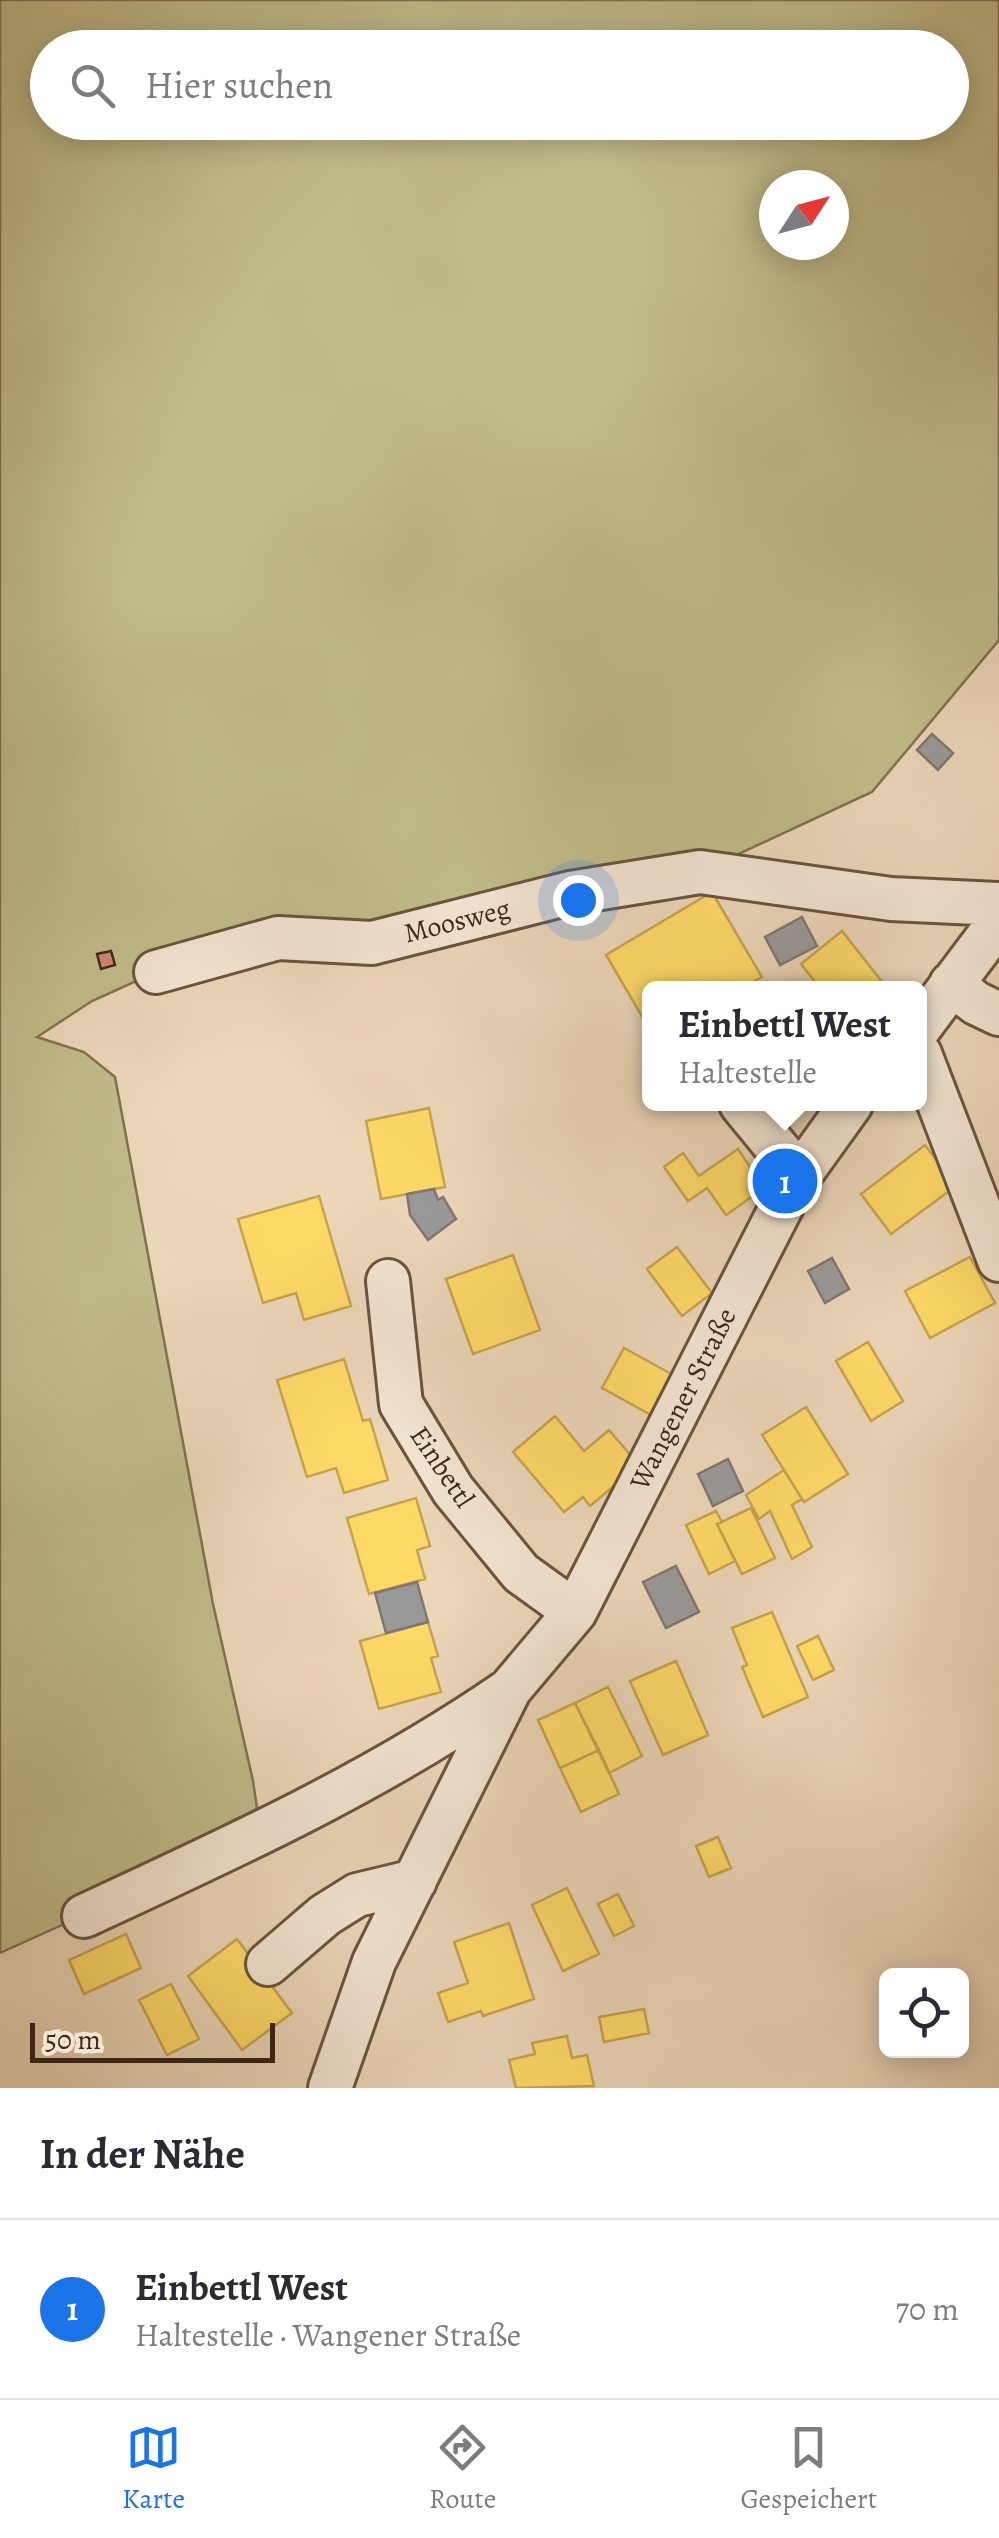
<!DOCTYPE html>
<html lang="de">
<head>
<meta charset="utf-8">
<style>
  :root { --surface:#fff; --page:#f2f2f3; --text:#2b2b33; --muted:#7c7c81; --line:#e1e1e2; --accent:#1a73e8 }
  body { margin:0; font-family:Alegreya,serif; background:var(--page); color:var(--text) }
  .controls { position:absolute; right:30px; bottom:30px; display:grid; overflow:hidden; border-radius:15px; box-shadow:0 5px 25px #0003 }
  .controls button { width:90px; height:90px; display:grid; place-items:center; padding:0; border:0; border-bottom:2px solid var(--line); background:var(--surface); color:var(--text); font:50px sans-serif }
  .compass { position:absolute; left:759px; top:170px; width:90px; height:90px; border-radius:50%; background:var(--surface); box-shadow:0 5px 25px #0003; rotate:54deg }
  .scale { position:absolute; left:30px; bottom:25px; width:245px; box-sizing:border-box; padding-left:10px; border:5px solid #3e2814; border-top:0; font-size:28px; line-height:35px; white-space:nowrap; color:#3e2814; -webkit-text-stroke:8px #f2e4d1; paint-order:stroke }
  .you { position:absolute; left:578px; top:900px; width:35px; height:35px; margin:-25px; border:8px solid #fff; border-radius:50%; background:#1a73e8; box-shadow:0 0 0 15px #1a73e833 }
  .badge { display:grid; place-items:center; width:65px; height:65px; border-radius:50%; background:var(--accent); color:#fff; font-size:32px; font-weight:700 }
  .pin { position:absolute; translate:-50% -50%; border:5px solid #fff; box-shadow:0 2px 10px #0006 }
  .popup { position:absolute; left:642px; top:981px; width:285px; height:130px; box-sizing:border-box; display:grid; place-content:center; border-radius:15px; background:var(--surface); filter:drop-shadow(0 2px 8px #0005); font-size:32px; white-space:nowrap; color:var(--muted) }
  .popup b { font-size:38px; color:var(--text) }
  .popup::after { content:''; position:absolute; left:50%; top:100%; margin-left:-20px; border:20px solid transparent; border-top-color:var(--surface) }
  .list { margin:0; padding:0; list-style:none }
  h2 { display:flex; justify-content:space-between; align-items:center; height:130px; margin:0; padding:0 40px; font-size:42px }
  h2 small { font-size:32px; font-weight:400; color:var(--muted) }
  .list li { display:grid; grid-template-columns:65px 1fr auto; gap:30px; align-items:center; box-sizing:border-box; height:180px; padding:0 40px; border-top:2px solid var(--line) }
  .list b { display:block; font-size:38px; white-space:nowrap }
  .list p { margin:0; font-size:32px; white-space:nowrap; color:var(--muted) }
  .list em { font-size:32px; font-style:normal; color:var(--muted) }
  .icon { flex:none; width:55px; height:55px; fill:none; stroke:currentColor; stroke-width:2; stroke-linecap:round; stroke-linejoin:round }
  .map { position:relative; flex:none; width:999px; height:2088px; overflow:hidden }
  .search { position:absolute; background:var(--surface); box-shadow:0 5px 25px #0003; left:30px; right:30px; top:30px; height:110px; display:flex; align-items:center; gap:25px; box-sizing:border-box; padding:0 35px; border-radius:55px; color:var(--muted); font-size:38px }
  .sheet { height:310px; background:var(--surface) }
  nav { display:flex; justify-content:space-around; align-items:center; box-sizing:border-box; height:140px; border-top:2px solid var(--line); background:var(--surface); font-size:28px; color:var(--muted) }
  nav a { display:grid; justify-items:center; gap:5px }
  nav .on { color:var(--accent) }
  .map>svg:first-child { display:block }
  .green { fill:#c0bb89; stroke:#7f724e; stroke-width:2.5; fill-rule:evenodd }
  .homes { fill:#ffd966; stroke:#c5a44d; stroke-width:2.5 }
  .industry { fill:#999; stroke:#7e7771; stroke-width:2.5 }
  .building { fill:#d08679; stroke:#3e2814; stroke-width:2.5 }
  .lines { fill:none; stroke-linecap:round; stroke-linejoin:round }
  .minor-casing { stroke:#69543d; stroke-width:48 }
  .minor { stroke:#f2e4d1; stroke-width:42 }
  .labels { text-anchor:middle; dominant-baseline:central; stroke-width:10; stroke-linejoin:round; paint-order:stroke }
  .street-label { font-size:28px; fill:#3e2814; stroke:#f2e4d1 }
</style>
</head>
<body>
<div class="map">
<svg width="999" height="2088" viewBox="0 0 999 2088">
  <rect width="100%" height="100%" fill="#ebd6b8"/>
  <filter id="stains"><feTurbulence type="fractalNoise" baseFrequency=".002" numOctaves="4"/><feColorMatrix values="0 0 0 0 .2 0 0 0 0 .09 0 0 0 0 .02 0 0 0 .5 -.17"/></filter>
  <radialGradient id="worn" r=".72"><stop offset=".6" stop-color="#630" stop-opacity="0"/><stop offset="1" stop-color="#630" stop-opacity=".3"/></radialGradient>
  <path class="green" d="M0,0H999V640L872,792L700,872L156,972L92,1001L37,1037L84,1052L115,1077L213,1604L253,1781L261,1835L0,1953ZM48,48H952V122H48ZM774,185H834V245H774Z"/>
  <path class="homes" d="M712,892L762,977L742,988H650V1030L606,955Z
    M842,931L887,988H820L801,964Z
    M759,1104H798L771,1121Z
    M429,1108L445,1187L381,1199L366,1121Z
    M925,1145L956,1186L891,1234L861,1194Z
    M738,1149L764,1188L726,1215L707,1188L688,1201L664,1167L683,1153L699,1176Z
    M319,1196L351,1306L304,1320L296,1293L263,1303L238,1219Z
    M677,1247L712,1293L682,1316L647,1269Z
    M513,1255L540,1330L473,1354L446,1279Z
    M970,1257L995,1303L930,1338L905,1291Z
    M868,1342L903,1401L871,1421L836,1361Z
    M624,1348L675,1376L662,1421L602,1388Z
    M344,1359L363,1421L370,1419L388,1480L344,1493L336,1468L307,1477L277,1380Z
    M806,1407L848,1474L804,1502L762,1435Z
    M555,1416L584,1451L609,1430L639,1465L590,1506L583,1497L564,1512L513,1452Z
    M784,1470L802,1499L792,1505L812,1547L792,1559L770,1511L759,1519L746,1495Z
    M416,1498L430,1546L417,1550L425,1579L369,1594L347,1518Z
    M751,1508L775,1558L742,1574L717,1524Z
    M716,1511L722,1522L717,1524L735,1561L709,1574L686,1525Z
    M772,1612L808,1697L763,1717L742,1667L747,1665L732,1628Z
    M428,1622L438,1656L431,1658L441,1692L379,1709L360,1641Z
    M818,1636L834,1670L813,1680L797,1646Z
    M676,1661L708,1735L663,1755L630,1681Z
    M608,1687L642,1756L609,1773L575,1703Z
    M575,1703L599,1750L560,1768L538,1720Z
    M599,1750L619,1794L581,1812L560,1768Z
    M718,1837L731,1868L709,1877L696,1846Z
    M567,1888L599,1954L563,1971L532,1905Z
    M618,1894L634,1926L614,1936L598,1904Z
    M509,1923L534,1999L483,2016L481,2011L448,2022L438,1993L468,1983L454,1942Z
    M126,1934L141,1968L84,1994L69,1960Z
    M237,1939L292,2013L242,2050L188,1976Z
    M171,1984L199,2039L167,2055L139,2000Z
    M644,2009L649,2033L604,2042L599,2017Z
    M567,2036L572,2058L587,2055L594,2086L516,2088L509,2060L535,2054L532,2043Z"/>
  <path class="industry" d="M932,734L953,753L938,770L917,750Z
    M802,917L817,946L780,965L765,937Z
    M434,1189L438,1200L443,1197L456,1219L428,1240L410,1215L407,1194Z
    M832,1258L849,1289L825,1303L808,1271Z
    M728,1459L743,1491L713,1506L698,1474Z
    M676,1566L699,1612L666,1628L643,1582Z
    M417,1582L428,1622L386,1633L375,1593Z"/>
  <path class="building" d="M111,951L115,965L101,969L97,954Z"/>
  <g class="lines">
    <defs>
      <path id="minor" d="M156,972L278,938L372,943L570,893L700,872L891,899L999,904
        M951,984L976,1003L999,1014
        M920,1027L999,922
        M920,1054L999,1260
        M741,1104L799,1175
        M388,1281L401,1404L453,1490L521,1573L575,1612
        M84,1916C229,1849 374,1783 506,1692
        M268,1964L325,1915L357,1895L415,1881
        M330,2088L374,1962L510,1689L575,1612L792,1186L851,1104"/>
    </defs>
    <use href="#minor" class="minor-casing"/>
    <use href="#minor" class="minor"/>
  </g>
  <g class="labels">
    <g class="street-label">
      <text transform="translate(457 921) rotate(-14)">Moosweg</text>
      <text transform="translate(683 1399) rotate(-63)">Wangener Straße</text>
      <text transform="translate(442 1467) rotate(56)">Einbettl</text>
    </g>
  </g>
  <rect width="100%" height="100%" filter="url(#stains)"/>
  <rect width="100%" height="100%" fill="url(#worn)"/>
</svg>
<div class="controls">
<button><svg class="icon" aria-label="locate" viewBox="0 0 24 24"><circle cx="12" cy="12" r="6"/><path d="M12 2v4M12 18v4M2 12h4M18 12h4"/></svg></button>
</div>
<svg class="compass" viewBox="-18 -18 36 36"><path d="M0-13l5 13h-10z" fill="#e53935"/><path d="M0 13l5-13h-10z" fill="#7c7c81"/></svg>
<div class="scale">50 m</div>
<div class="you"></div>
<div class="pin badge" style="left:785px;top:1181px">1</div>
<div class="popup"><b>Einbettl West</b>Haltestelle</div>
<div class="search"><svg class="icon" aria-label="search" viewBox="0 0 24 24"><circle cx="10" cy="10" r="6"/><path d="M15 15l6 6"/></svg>Hier suchen</div>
</div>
<section class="sheet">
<h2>In der Nähe<small></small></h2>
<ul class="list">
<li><span class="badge">1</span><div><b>Einbettl West</b><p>Haltestelle · Wangener Straße</p></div><em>70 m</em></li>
</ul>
</section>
<nav>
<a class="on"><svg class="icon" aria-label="map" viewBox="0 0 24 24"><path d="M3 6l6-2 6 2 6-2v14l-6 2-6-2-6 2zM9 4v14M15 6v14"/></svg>Karte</a>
<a><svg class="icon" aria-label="directions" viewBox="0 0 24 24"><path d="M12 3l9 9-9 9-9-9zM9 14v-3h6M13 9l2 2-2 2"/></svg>Route</a>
<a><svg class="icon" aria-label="saved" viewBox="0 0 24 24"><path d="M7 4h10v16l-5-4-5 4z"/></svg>Gespeichert</a>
</nav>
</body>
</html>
